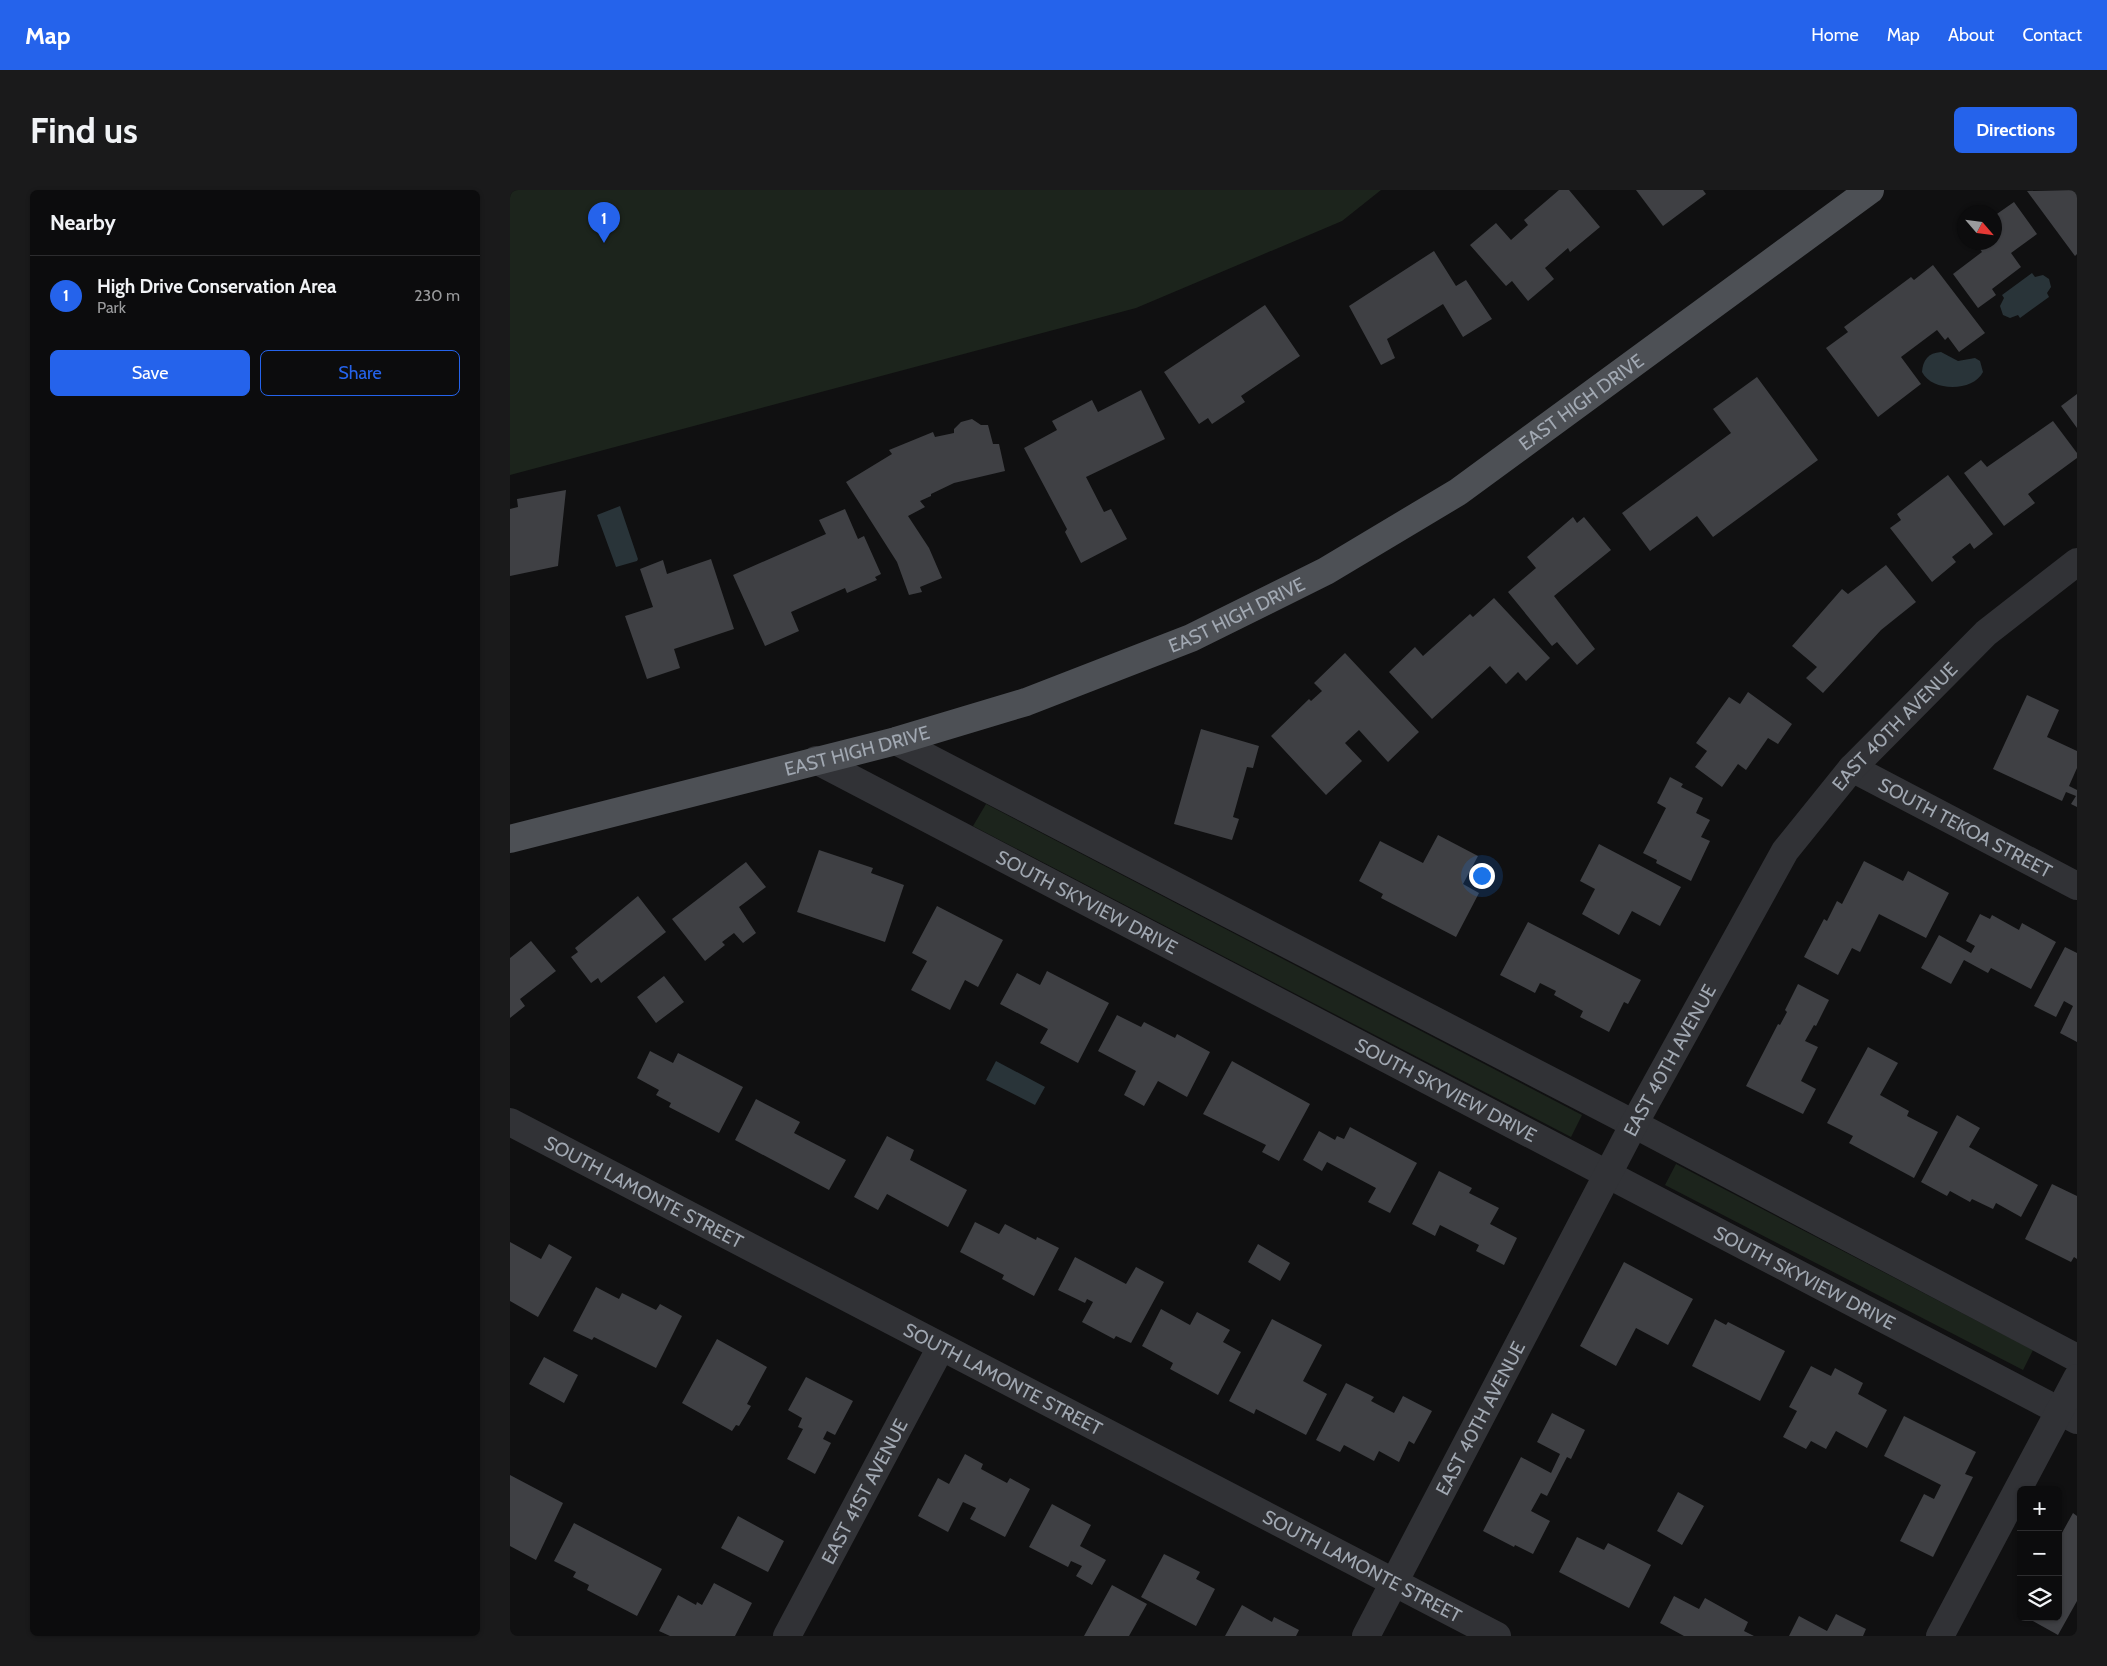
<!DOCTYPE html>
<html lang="en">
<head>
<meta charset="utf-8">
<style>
  :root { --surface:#0c0c0d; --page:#1a1a1b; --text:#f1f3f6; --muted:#9a9b9d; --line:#2c2c2e; --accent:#2563eb }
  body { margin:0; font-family:Cabin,sans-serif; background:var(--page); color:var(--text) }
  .controls { position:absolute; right:15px; bottom:15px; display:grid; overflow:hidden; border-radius:8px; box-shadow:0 1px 4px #0004 }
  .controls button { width:45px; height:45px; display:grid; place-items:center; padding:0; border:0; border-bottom:1px solid var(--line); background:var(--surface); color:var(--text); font:25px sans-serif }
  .compass { position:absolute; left:1447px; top:15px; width:45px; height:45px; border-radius:50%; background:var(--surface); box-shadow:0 1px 4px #0004; rotate:118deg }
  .you { position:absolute; left:971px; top:685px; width:18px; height:18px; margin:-12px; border:4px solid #fff; border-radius:50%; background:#1a73e8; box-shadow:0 0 0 8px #1a73e833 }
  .badge { display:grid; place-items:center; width:32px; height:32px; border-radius:50%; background:var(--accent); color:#fff; font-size:16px; font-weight:700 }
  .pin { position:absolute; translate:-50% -41px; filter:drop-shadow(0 1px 2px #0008) }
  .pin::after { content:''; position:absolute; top:26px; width:18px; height:15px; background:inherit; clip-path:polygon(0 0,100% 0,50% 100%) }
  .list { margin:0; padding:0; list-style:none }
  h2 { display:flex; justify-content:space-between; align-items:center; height:65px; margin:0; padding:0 20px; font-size:21px }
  h2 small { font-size:16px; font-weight:400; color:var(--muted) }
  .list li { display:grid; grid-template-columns:32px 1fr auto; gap:15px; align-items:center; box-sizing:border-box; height:80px; padding:0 20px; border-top:1px solid var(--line) }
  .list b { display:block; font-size:19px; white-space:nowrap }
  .list p { margin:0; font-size:16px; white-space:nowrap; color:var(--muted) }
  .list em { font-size:16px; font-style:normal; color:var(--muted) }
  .actions { display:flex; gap:10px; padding:15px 20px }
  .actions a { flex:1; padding:11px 0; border:1px solid var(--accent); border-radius:8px; text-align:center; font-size:18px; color:var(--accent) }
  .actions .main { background:var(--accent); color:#fff }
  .icon { flex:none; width:28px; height:28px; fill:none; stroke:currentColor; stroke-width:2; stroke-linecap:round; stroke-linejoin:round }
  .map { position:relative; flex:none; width:1567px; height:1446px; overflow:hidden; border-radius:8px }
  header { display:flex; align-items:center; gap:30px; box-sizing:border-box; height:70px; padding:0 25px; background:var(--accent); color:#fff }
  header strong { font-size:24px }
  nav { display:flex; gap:28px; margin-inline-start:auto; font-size:18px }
  .intro { display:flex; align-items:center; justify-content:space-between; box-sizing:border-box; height:120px; padding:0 30px }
  h1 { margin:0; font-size:35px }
  .button { padding:12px 22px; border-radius:8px; background:var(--accent); color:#fff; font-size:18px; font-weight:700 }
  main { display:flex; gap:30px; padding:0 30px }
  aside { flex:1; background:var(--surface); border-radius:8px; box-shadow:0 1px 4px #0004 }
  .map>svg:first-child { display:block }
  .green { fill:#1c241c }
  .water { fill:#293439 }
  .building { fill:#3f4044 }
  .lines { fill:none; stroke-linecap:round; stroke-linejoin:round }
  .minor { stroke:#313236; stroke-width:28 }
  .major { stroke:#4d5055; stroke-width:28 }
  .labels { text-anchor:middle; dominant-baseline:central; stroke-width:4; stroke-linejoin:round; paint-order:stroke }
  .street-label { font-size:19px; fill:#a1a8b2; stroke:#0b0b0c }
</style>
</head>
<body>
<header>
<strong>Map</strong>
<nav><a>Home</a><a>Map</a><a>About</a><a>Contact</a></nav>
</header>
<div class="intro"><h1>Find us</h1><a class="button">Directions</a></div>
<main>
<aside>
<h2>Nearby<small></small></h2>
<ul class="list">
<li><span class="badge">1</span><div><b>High Drive Conservation Area</b><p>Park</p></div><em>230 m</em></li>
</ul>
<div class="actions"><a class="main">Save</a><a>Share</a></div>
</aside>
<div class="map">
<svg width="1567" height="1446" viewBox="0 0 1567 1446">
  <rect width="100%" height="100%" fill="#101011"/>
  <path class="green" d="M0,0H871L832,31L626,118L0,285Z
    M476,614L1072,925L1061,947L463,636Z
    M1166,974L1523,1160L1513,1180L1155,995Z"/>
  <path class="water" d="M1522,83L1525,87L1533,85L1539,89L1541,97L1537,103L1539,107L1510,128L1508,125L1500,128L1493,125L1490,116L1494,108L1492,105Z
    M1431,162L1448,171L1465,168L1470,171L1473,182C1463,202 1422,202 1412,182C1413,170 1418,163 1431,162Z
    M110,316L128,369L127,371L106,377L87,325Z
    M486,871L535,897L525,915L476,890Z"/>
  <path class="building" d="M1049,0H1059L1090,37L1060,62L1058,58L1035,78L1044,89L1018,111L1002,91L996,96L960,55L986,33L1001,50L1018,35L1014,30Z
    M1126,0H1193L1196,4L1153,36Z
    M1567,0V64L1565,66L1517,1Z
    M1504,12L1527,44L1501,63L1511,77L1482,99L1486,105L1468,118L1443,84L1472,62L1465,52H1484V26Z
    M924,61L946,96L956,90L982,129L953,147L933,114L877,149L885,168L871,175L839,116Z
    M1423,75L1475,143L1449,162L1438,147L1435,150L1427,140L1391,167L1411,194L1368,227L1316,158L1338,142L1334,137L1401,87L1404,90Z
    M755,115L790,166L731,206L735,212L702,234L698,228L689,234L654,182Z
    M1247,187L1308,270L1203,347L1187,326L1140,361L1112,323L1221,243L1203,219Z
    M631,200L655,249L576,287L594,322L601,319L617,349L571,373L555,342L557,339L514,258L547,240L542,231L582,210L588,222Z
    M1567,204V238L1551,216Z
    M462,229L471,235H478L483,254H489L495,281L444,293L421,304V306L410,311L415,317L398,326L419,358L432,388L410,397L412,402L399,405L387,372L336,292L382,264L379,260L423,242L425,247L444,243V239L451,232Z
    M1543,231L1567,263V268L1518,304L1525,313L1494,336L1454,283L1471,270L1477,277Z
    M1438,285L1483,344L1464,359L1460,353L1442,367L1446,372L1422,392L1380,338L1391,330L1387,324Z
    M56,300L48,376L0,386V319L8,317L7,309Z
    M335,319L348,349L354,346L371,384L365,387L367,390L337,403L335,398L281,422L289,441L255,456L223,385L316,344L309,330Z
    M1063,327L1067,333L1074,327L1101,360L1044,406L1085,459L1067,475L1047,452L1042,456L998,402L1026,378L1017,367Z
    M201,369L224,439L164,459L170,478L137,489L115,426L143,417L130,379L153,370L157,384Z
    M1376,375L1406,412L1371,440L1313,503L1296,488L1307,477L1282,456L1332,399L1338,404Z
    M984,408L1040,468L1016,491L1008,482L996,494L980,476L922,529L879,482L905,457L913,466L960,424L963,427Z
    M835,463L909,542L878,572L849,540L835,553L852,571L816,605L761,546L799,509L801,511L812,501L804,493Z
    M1238,502L1282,534L1268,554L1258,548L1236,580L1228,574L1212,597L1185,577L1197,561L1186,553L1219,507L1230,514Z
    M1517,505L1549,520L1537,547L1567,561V578L1559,596L1567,600V617L1561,614L1566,606L1556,602L1552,611L1483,579Z
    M691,539L749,556L743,578L737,577L723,627L729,629L722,650L664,634Z
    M1160,587L1173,594L1171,597L1193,608L1186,623L1200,630L1191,647L1200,651L1181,691L1146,673L1147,670L1133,663L1156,618L1147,613Z
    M928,645L968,666L953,694L969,703L946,747L871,708L873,704L849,691L870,651L913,673Z
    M1089,654L1171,697L1150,736L1122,721L1109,745L1072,724L1085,699L1070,691Z
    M309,660L363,678L361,683L394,695L375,752L287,722Z
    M1354,671L1393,691L1398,681L1439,703L1416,748L1369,724L1350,762L1342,758L1328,785L1294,767L1314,729L1317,731L1327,711L1332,714Z
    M236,672L256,697L229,717L246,743L233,753L224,743L212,752L215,755L195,771L162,729Z
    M128,706L156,742L91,793L88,788L81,793L61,767L68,762L65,758Z
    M427,716L493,750L468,797L455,790L440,820L401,800L417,771L402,763Z
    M1470,724L1480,729L1482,725L1509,740L1512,733L1546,752L1521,799L1481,778L1478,783L1454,770L1441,794L1411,778L1429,745L1461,763L1465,756L1456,751Z
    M1018,732L1131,790L1118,814L1114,812L1099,842L1070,827L1073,821L1044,805L1046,801L1030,793L1025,803L990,785Z
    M21,751L46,781L10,809L15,816L0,828V768Z
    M1555,757L1567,763V852L1550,843L1563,816L1554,811L1546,827L1524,816Z
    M537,781L599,813L568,873L530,853L538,839L490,814L507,783L530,795Z
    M154,786L174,812L146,833L127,807Z
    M1288,794L1319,810L1306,836L1304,835L1295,851L1308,857L1291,891L1306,899L1293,924L1236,896L1268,834L1270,835L1277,822L1275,820Z
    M607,825L631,837L634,832L665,848L667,844L700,862L677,907L648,891L634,916L614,905L626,881L588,861Z
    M1358,857L1388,873L1370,905L1399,921L1397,926L1428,942L1404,988L1339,953L1343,946L1317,933Z
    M140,861L163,873L168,863L233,897L209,943L159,917L161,913L146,905L149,900L127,888Z
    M722,871L800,914L769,971L752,962L756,955L693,924Z
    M246,909L290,932L284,943L336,970L319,1000L225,950Z
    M1447,925L1470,938L1459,957L1528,995L1511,1027L1486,1013L1483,1019L1462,1009L1460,1012L1440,1001L1437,1006L1411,992Z
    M840,937L907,973L880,1023L858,1012L866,998L817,972L812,981L793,970L809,941L825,950L827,946L834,949Z
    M377,946L404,960L400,970L457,1000L438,1037L377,1004L368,1020L344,1007Z
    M929,981L962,998L959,1003L989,1018L980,1034L1007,1048L994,1075L966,1061L969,1055L930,1035L925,1046L902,1034Z
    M1542,994L1567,1006V1069L1564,1067L1561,1072L1515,1049Z
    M465,1032L489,1044L495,1034L526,1050L527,1047L549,1058L524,1106L492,1089L494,1085L450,1062Z
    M0,1052L31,1069L39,1054L62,1067L28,1127L0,1111Z
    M748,1054L780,1073L770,1091L738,1072Z
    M565,1067L616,1094L626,1077L654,1092L621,1153L606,1146L604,1149L572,1132L583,1112L577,1109L575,1113L548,1100Z
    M1114,1072L1183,1109L1158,1155L1126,1138L1106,1176L1070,1156Z
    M86,1097L109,1109L112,1103L146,1120L150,1114L172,1126L146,1178L84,1147L82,1150L63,1141Z
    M651,1119L680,1135L687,1122L720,1140L713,1152L731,1162L708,1205L660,1179L663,1173L632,1156Z
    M762,1129L812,1155L793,1191L817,1204L796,1245L746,1219L744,1224L719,1211Z
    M1205,1129L1216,1135L1218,1132L1275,1161L1250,1211L1182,1176Z
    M207,1149L257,1177L237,1214L241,1216L229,1236L226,1235L222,1241L172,1213Z
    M34,1167L68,1185L54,1213L19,1194Z
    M1301,1176L1321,1186L1325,1178L1353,1193L1348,1204L1377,1220L1357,1258L1326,1241L1316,1259L1301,1251L1296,1259L1273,1247L1287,1221L1279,1217Z
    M296,1187L343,1211L325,1245L317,1241L313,1249L321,1253L305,1284L277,1269L293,1239L288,1237L292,1228L278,1220Z
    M836,1193L864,1207L861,1211L884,1223L893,1206L922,1221L904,1254L899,1251L889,1272L869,1261L864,1271L834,1255L830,1262L806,1250Z
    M1042,1223L1075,1240L1061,1269L1057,1267L1037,1306L1031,1303L1021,1321L1040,1331L1023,1364L1005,1355L1004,1357L973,1341L1011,1267L1041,1283L1050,1264L1027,1252Z
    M1394,1226L1466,1262L1455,1284L1463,1287L1423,1367L1390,1351L1414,1304L1424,1309L1431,1295L1374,1266Z
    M455,1264L473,1274L471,1279L497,1293L500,1288L520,1299L495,1347L460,1329L466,1318L453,1312L438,1342L408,1326L428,1288L439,1294Z
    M0,1285L53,1313L26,1370L0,1356Z
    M1168,1302L1194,1316L1172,1355L1147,1341Z
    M542,1314L581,1335L570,1356L596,1370L582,1395L566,1386L572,1376L561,1371L558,1377L519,1357Z
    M1563,1323L1567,1326V1411L1548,1445L1516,1427H1548V1350Z
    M228,1326L274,1351L258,1382L211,1358Z
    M64,1333L152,1379L127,1426L77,1400L79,1395L63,1387L66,1382L44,1371Z
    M1067,1347L1094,1360L1098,1353L1141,1375L1119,1418L1049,1382Z
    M654,1364L690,1382L686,1389L705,1399L686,1436L631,1407Z
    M204,1393L242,1413L225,1446H160L149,1441L168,1405L186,1415L187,1412L192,1415Z
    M602,1395L637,1414L619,1446H574Z
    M1164,1406L1189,1419L1195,1408L1238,1432L1234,1441L1244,1446H1174L1150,1433Z
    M732,1415L762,1432L764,1427L789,1440L786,1446H715Z
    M1326,1424L1356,1439L1353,1446H1279L1289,1426L1317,1441Z"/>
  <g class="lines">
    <g class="minor">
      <path d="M386,551L1124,934L1567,1168"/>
      <path id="s1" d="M306,570L1567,1230"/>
      <path id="s2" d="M1342,578L1567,696"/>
      <path id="s3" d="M0,932L987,1446"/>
      <path id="s4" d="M277,1446L431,1157"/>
      <path id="s5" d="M856,1446L1124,934L1275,661L1342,578L1476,443L1567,372"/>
      <path d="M1430,1446L1567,1188"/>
    </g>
    <path class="major" id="s6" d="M0,649L386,551L516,512L681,448L816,381L948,302L1360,0"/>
  </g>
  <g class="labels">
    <g class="street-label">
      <text stroke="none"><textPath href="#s6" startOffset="1168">EAST HIGH DRIVE</textPath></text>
      <text stroke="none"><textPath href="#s6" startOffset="762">EAST HIGH DRIVE</textPath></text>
      <text stroke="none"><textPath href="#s5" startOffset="1056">EAST 40TH AVENUE</textPath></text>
      <text stroke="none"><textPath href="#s6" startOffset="358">EAST HIGH DRIVE</textPath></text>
      <text stroke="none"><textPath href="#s2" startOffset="128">SOUTH TEKOA STREET</textPath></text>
      <text stroke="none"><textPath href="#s1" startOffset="306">SOUTH SKYVIEW DRIVE</textPath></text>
      <text stroke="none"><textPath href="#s5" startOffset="651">EAST 40TH AVENUE</textPath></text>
      <text stroke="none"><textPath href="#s1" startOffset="711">SOUTH SKYVIEW DRIVE</textPath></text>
      <text stroke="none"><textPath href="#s3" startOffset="151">SOUTH LAMONTE STREET</textPath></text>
      <text stroke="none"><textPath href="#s1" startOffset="1116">SOUTH SKYVIEW DRIVE</textPath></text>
      <text stroke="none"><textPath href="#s3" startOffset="556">SOUTH LAMONTE STREET</textPath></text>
      <text stroke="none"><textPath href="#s5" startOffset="246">EAST 40TH AVENUE</textPath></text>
      <text stroke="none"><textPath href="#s4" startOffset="164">EAST 41ST AVENUE</textPath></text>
      <text stroke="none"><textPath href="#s3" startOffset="961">SOUTH LAMONTE STREET</textPath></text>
    </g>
  </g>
</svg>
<div class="controls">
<button>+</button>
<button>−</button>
<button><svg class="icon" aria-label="layers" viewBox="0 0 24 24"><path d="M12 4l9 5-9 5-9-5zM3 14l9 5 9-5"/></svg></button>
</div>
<svg class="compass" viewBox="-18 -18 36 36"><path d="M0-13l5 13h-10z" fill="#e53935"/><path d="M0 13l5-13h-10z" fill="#9a9b9d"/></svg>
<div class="you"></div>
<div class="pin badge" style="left:94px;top:53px">1</div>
</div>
</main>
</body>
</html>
